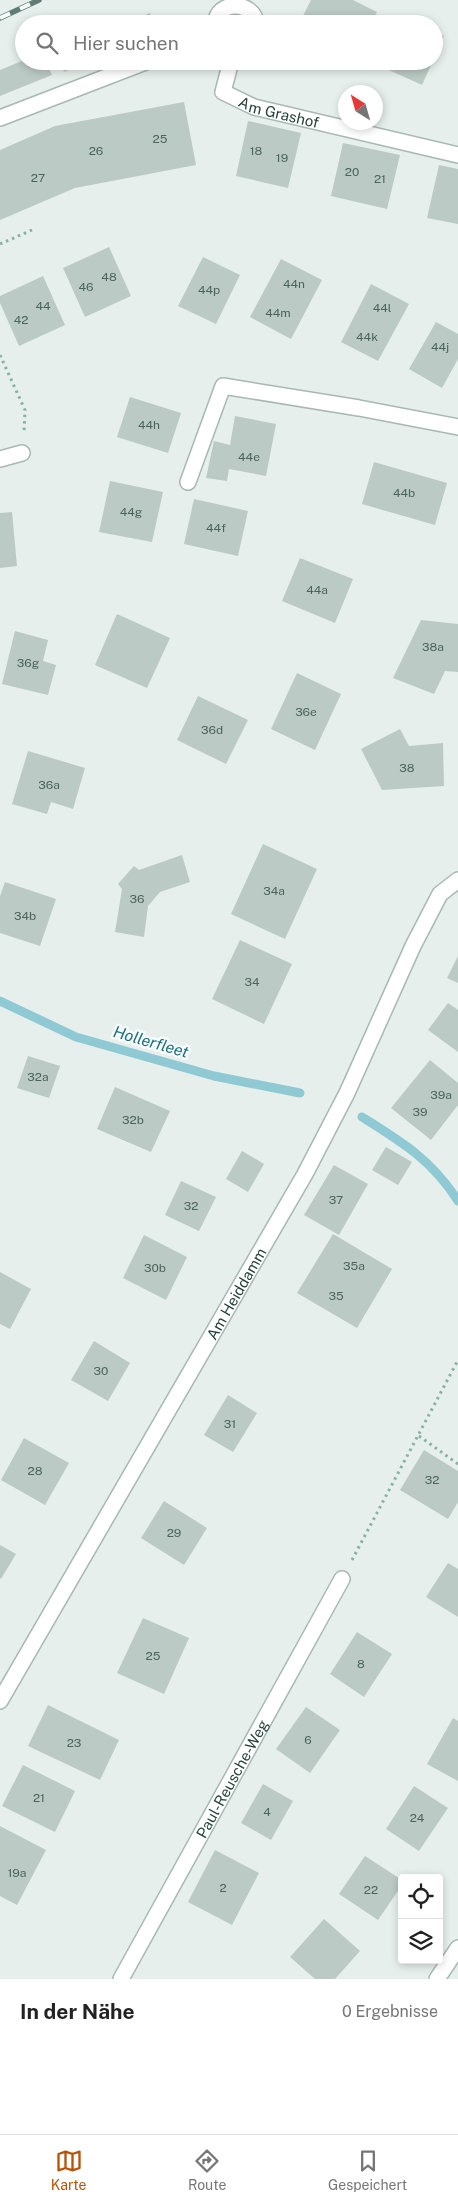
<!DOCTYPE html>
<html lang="de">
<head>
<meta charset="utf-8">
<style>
  :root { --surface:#fff; --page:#f6f6f6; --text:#222; --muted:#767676; --line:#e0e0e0; --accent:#b45309 }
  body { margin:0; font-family:"Public Sans",sans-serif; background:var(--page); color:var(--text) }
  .controls { position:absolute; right:15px; bottom:15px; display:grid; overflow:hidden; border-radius:5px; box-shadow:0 2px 8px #0003 }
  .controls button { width:45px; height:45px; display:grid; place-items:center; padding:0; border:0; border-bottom:1px solid var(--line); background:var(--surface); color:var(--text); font:25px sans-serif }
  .compass { position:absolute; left:338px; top:85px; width:45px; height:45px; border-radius:50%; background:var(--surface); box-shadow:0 2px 8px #0003; rotate:323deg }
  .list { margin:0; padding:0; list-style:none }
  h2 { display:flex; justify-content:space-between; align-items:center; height:65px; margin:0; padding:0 20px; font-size:21px }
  h2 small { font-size:16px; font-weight:400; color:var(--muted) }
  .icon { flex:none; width:28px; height:28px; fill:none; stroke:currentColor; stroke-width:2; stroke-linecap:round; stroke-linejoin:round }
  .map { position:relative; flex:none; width:458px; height:1979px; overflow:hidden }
  .search { position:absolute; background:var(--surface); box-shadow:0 2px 8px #0003; left:15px; right:15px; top:15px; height:55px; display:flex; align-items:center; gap:12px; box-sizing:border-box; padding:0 18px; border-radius:28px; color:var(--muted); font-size:19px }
  .sheet { height:155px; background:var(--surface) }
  nav { display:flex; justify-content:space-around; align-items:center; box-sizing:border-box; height:70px; border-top:1px solid var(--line); background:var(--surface); font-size:14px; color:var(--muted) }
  nav a { display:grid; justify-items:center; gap:2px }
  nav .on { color:var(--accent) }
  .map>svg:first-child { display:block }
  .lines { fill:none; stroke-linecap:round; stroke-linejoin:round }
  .stream { stroke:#8ec9d4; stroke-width:9 }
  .building { fill:#bbcac4 }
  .minor-casing { stroke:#a8b8b2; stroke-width:18 }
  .path { stroke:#86b3a5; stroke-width:3; stroke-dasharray:2.5 4; stroke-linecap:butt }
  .minor { stroke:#fff; stroke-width:15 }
  .rail-casing { stroke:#5f7d75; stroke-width:5.5 }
  .rail { stroke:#f7fbf9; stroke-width:4; stroke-dasharray:11; stroke-linecap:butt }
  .labels { text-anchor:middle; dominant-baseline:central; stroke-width:5; stroke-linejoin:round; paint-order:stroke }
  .number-label { font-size:12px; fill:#4a645c }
  .street-label { font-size:15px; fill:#24423a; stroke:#f7fbf9 }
  .water-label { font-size:16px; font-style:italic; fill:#1c6f80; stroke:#f7fbf9 }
</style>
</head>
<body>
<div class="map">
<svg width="458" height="1979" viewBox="0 0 458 1979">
  <rect width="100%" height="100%" fill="#e6efeb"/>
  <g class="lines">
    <path class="stream" d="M0,1001L76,1037L214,1076L300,1093
      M362,1117C402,1142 432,1160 458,1201"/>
  </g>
  <path class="building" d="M311,0H353L377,12L371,24H299Z
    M150,13L154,24H123Z
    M402,18L416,24H399Z
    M434,32L444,36L434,58Z
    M24,60L46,61L52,75L0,96V70Z
    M60,61H93L64,72Z
    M382,61H433L422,85L380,66Z
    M184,102L196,165L75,188L0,220V150L55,126Z
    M248,121L301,133L288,188L236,176Z
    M343,143L400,155L387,209L331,196Z
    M439,165L458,169V224L427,218Z
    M109,247L131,296L85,317L63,268Z
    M203,257L240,275L216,324L178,306Z
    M281,259L322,280L291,339L250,317Z
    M43,276L65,325L19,346L0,303V296Z
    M371,284L409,304L378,361L341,342Z
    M436,322L458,334V359L442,388L409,369Z
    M130,397L181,413L168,453L117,437Z
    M235,416L276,424L266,476L229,469L227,481L206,478L214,441L230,445Z
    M374,462L447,483L435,525L362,504Z
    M110,481L163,492L152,542L99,532Z
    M194,499L248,511L238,556L184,544Z
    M12,512L17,566L0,568V513Z
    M300,558L353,579L335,623L282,601Z
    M117,614L170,638L147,688L95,665Z
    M421,620L458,624V672L445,671L434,694L393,678Z
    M15,631L48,640L43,661L56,665L48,695L2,684Z
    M297,673L341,694L315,750L271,729Z
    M198,696L248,720L226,764L177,740Z
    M400,729L409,746L443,743L444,786L382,790L361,749Z
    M28,751L85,768L73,809L51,802L47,814L12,804Z
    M263,844L317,869L285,939L231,914Z
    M182,855L190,882L160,892L148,906L144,937L115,932L122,889L118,884L134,866L139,870Z
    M5,882L56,899L40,946L0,933V896Z
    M240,940L292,964L264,1024L212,999Z
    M458,956V983L447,978Z
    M448,1003L458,1010V1052L428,1030Z
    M28,1056L60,1066L49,1098L17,1088Z
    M430,1060L458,1083V1105L431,1140L391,1108Z
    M115,1087L170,1111L151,1152L97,1129Z
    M386,1147L412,1162L398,1185L372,1170Z
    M242,1151L264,1164L248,1192L226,1179Z
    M334,1165L368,1184L339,1235L304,1215Z
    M181,1181L216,1197L199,1231L165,1215Z
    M333,1234L392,1269L357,1328L297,1293Z
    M144,1235L187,1257L166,1300L123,1278Z
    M0,1272L31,1289L10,1329L0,1324Z
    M94,1341L130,1363L108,1401L71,1380Z
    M228,1395L257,1413L233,1452L204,1435Z
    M24,1438L69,1463L45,1505L1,1480Z
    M424,1450L458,1471V1502L448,1519L400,1490Z
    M164,1501L207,1528L184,1565L141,1538Z
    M0,1545L16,1554L1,1579L0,1578Z
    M448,1563L458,1569V1617L426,1597Z
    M143,1618L189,1638L164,1694L117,1673Z
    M357,1632L392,1654L364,1697L330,1674Z
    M48,1705L119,1740L100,1780L28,1746Z
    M306,1707L340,1730L310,1773L276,1749Z
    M453,1718L458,1721V1781L427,1764Z
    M23,1765L75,1791L55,1832L2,1806Z
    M263,1784L293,1801L271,1840L241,1823Z
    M414,1786L448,1808L419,1851L386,1829Z
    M0,1826L46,1850L17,1905L0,1896Z
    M215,1850L259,1873L232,1925L188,1902Z
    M365,1856L402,1880V1885L378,1920L339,1894Z
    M324,1919L360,1951L335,1979H315L290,1957Z"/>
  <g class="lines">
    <defs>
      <g id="minor">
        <path d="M216,24C215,0 255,0 256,24"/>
        <path id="s1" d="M231,61L223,92L254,107L458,155"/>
        <path d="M0,118L148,61"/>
        <path d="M0,459L22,453"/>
        <path d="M188,482L223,386L359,408L458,427"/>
        <path id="s2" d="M0,1701L305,1174L347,1093L413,946L440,894L458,880"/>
        <path id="s3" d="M121,1979L342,1579"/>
        <path d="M437,1979L458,1948"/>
      </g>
    </defs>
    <use href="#minor" class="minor-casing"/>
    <path class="path" d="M0,244L32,230
      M0,355L25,410L24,433
      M419,1436L458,1464
      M352,1560L458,1360"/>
    <use href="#minor" class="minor"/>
    <defs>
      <path id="rail" d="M0,18L39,0"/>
    </defs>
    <use href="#rail" class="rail-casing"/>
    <use href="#rail" class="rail"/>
  </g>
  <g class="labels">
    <g class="number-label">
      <text x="160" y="139">25</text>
      <text x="96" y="151">26</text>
      <text x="256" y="151">18</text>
      <text x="282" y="158">19</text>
      <text x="352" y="172">20</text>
      <text x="38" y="178">27</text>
      <text x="380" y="179">21</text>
      <text x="109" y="277">48</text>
      <text x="294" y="284">44n</text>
      <text x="86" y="287">46</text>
      <text x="209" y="290">44p</text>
      <text x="43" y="306">44</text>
      <text x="382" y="308">44l</text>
      <text x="278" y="313">44m</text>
      <text x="21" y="320">42</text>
      <text x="367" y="337">44k</text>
      <text x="440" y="347">44j</text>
      <text x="149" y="425">44h</text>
      <text x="249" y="457">44e</text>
      <text x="404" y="493">44b</text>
      <text x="131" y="512">44g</text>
      <text x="216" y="528">44f</text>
      <text x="317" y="590">44a</text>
      <text x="433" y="647">38a</text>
      <text x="28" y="663">36g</text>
      <text x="306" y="712">36e</text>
      <text x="212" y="730">36d</text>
      <text x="407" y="768">38</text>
      <text x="49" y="785">36a</text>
      <text x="274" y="891">34a</text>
      <text x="137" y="899">36</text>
      <text x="25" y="916">34b</text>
      <text x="252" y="982">34</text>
      <text x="38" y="1077">32a</text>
      <text x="441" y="1095">39a</text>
      <text x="420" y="1112">39</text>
      <text x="133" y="1120">32b</text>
      <text x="336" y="1200">37</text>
      <text x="191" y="1206">32</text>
      <text x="354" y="1266">35a</text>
      <text x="155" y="1268">30b</text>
      <text x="336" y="1296">35</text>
      <text x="101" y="1371">30</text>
      <text x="230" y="1424">31</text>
      <text x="35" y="1471">28</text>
      <text x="432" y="1480">32</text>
      <text x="174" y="1533">29</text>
      <text x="153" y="1656">25</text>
      <text x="361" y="1664">8</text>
      <text x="308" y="1740">6</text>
      <text x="74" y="1743">23</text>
      <text x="39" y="1798">21</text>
      <text x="267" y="1812">4</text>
      <text x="417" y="1818">24</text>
      <text x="17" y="1873">19a</text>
      <text x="223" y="1888">2</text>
      <text x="371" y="1890">22</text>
    </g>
    <g class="street-label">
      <text stroke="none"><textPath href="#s1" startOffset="92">Am Grashof</textPath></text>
      <text stroke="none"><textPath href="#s2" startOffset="471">Am Heiddamm</textPath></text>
      <text stroke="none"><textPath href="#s3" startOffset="229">Paul-Reusche-Weg</textPath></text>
    </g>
    <g class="water-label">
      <text transform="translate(151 1042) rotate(16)">Hollerfleet</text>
    </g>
  </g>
</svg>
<div class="controls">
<button><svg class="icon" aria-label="locate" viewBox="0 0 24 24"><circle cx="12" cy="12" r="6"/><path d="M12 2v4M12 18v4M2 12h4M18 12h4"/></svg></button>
<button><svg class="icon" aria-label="layers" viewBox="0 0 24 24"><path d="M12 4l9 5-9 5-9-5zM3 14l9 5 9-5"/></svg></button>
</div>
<svg class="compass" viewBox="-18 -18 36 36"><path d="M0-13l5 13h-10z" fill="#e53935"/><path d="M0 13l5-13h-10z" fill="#767676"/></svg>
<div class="search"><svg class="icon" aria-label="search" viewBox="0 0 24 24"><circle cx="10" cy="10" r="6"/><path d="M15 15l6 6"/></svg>Hier suchen</div>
</div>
<section class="sheet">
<h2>In der Nähe<small>0 Ergebnisse</small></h2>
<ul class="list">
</ul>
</section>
<nav>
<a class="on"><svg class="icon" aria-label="map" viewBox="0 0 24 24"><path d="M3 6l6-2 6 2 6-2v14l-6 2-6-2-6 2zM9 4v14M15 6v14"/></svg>Karte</a>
<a><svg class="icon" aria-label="directions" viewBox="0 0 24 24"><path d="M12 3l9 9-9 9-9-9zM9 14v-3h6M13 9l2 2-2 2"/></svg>Route</a>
<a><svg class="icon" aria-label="saved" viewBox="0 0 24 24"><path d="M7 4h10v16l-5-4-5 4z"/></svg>Gespeichert</a>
</nav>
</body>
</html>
